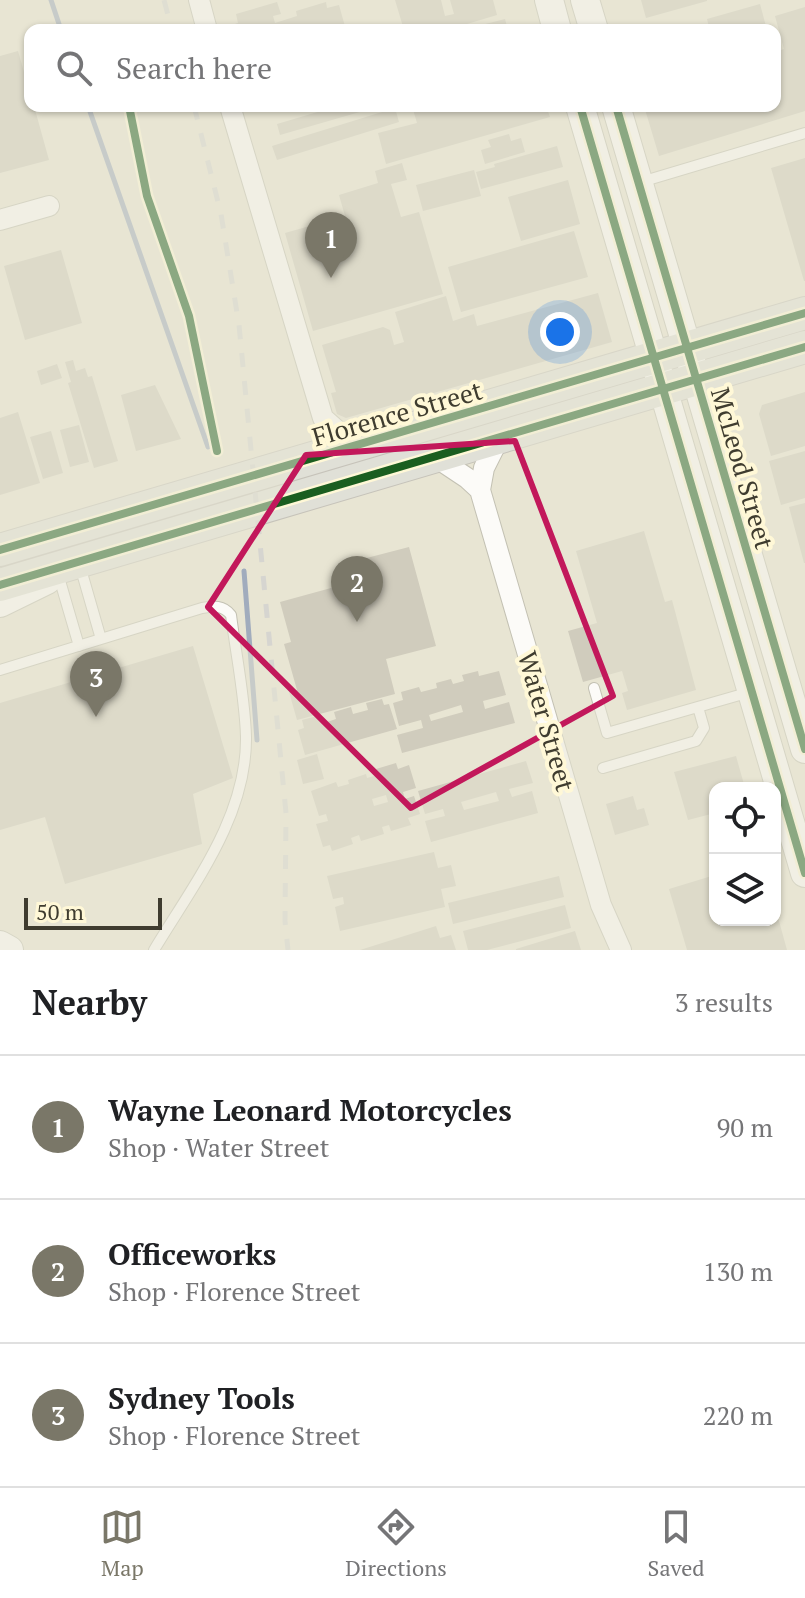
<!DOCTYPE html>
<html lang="en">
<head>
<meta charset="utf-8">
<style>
  :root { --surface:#fff; --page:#f6f6f6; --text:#202124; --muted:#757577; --line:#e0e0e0; --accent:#7a7768 }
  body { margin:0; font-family:"PT Serif",serif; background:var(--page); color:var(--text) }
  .controls { position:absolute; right:24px; bottom:24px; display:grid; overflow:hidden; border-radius:16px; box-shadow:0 2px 6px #0004 }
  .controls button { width:72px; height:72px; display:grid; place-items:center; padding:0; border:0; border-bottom:2px solid var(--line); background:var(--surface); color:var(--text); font:40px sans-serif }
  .scale { position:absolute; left:24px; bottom:20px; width:138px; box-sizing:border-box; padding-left:8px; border:4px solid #3f3c2f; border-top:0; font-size:22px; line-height:28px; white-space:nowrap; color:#3f3c2f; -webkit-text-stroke:6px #fff8d7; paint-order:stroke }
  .you { position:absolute; left:560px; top:332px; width:28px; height:28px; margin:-20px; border:6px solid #fff; border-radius:50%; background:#1a73e8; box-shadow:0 0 0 12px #1a73e833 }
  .badge { display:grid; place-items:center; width:52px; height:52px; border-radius:50%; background:var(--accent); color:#fff; font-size:26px; font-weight:700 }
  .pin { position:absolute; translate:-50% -66px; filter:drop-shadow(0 2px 4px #0008) }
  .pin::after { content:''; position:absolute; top:42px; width:28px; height:24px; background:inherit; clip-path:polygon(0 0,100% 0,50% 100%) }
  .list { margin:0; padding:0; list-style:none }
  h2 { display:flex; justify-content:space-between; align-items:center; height:104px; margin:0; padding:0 32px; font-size:34px }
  h2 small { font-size:26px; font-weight:400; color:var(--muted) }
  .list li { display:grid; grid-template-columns:52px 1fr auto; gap:24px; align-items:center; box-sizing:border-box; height:144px; padding:0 32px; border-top:2px solid var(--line) }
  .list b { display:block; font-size:30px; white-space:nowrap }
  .list p { margin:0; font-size:26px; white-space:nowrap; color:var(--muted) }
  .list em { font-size:26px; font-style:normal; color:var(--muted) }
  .icon { flex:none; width:44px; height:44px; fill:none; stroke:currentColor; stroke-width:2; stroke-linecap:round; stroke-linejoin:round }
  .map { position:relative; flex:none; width:805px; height:950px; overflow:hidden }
  .search { position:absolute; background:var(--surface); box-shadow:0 2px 6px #0004; left:24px; right:24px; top:24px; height:88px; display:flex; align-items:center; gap:20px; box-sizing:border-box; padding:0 28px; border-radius:16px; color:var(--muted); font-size:30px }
  .sheet { height:536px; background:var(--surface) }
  nav { display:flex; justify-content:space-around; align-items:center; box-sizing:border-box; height:112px; border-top:2px solid var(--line); background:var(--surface); font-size:22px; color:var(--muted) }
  nav a { display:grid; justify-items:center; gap:4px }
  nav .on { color:var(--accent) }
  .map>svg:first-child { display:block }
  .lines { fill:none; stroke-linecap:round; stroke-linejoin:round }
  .stream { stroke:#a1acbd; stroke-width:5 }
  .building { fill:#d0ccbd; fill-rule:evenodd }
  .lane-casing { stroke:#c3c1b3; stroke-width:12 }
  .street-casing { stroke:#c3c1b3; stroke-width:22 }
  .secondary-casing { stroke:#c3c1b3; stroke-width:30 }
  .primary-casing { stroke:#c6c3ba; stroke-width:34 }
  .lane { stroke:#fcfbf8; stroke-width:10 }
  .street { stroke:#fcfbf8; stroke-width:20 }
  .secondary { stroke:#fcfbf8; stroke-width:28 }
  .primary { stroke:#e0e0d7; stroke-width:32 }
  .rail { stroke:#d6d5d0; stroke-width:5; stroke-dasharray:14 14; stroke-linecap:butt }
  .cycleway-casing { stroke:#fff8d7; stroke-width:13 }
  .cycleway { stroke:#1b5e20; stroke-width:8 }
  .marked { fill:none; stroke:#c2185b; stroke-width:6; stroke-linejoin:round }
  .labels { text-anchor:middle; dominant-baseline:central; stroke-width:8; stroke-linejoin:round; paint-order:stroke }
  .street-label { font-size:26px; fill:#3f3c2f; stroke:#fff8d7 }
</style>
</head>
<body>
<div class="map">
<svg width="805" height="950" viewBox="0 0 805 950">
  <rect width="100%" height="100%" fill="#e8e5d3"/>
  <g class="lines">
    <path class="stream" d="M51,0L61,30
      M88,106L208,447
      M244,571L257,740"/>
  </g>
  <path class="building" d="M395,0H441L445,16L454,14L450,0H493L497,15L447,30H404Z
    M641,0H707V1L646,18Z
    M277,2L281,14L273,16L275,23L297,16L296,11L326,2L327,8L339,5L346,30H234L232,25L238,23L236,14Z
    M760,4L767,30H700L709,27L707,19Z
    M805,7V111L659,156L644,106H775V52L784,49L775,16Z
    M505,19L508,30H466V29Z
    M18,51L30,93V106H34L49,160L0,173V56Z
    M338,106L377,107L280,135L277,124Z
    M412,106H546L550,117L386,164L378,133L417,123Z
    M395,108L399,122L277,160L272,146Z
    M509,134L511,141L521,138L525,152L485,164L481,150L491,147L488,140Z
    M557,146L563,167L481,189L476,172L495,167L494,164Z
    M805,158V281H804L771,168Z
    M402,163L407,180L391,184L401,217L419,212L443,294L313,331L285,233L345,216L339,195L378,183L375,171Z
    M474,170L481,196L423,211L416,185Z
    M568,180L580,224L521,241L508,197Z
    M574,231L588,277L461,312L448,267Z
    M61,250L82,323L25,340L4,266Z
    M598,293L612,342L346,418L337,414L331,393L336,392L322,345L383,327L390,330L394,345L404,342L395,312L446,296L453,321L474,314L477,326Z
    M73,360L76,371L85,368L88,377L92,376L118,461L94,468L68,383L71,382L65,362Z
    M57,364L62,378L41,385L37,371Z
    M155,385L181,439L136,451L121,395Z
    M805,392V446L771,456L759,414L762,405Z
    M18,412L40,483L0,495V418Z
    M79,425L89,462L70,467L60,430Z
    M51,431L63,473L43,479L30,437Z
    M805,451V498L781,505L769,461Z
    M805,503V563H804L789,507Z
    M644,531L665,602L672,600L696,690L627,710L622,693L628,691L622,671L583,682L568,631L597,623L576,551Z
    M409,547L436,646L386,659L395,694L297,720L289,692L297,690L284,644L291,642L280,602L342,585L336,566Z
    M193,646L233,778L193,794L202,844L65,884L45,817L0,830V703Z
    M478,671L479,676L499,671L506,695L483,701L485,709L509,702L515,723L402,753L397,735L423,728L421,720L399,726L393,703L403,700L401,692L419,687L421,692L437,688L436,683L451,679L453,684L464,681L462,675ZM461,705L463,712L431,721L429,715Z
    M382,699L384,705L389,704L397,729L305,755L298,730L304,728L302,720L321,715L324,723L336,719L334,712L351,707L353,714L368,710L366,703Z
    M317,754L324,779L303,784L297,760Z
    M736,756L745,788H715V813L688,820L674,772Z
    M526,761L533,783L509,789L512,797L532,791L538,813L431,842L425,821L445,816L443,809L425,814L418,791ZM496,792L499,801L464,810L461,802Z
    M396,763L398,769L409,765L416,788L403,792L405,799L414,796L420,814L408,818L411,825L391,831L389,825L382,827L384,834L361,841L359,835L351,838L353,844L332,851L330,845L323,847L316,824L328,821L326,814L319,816L311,791L336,782L338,787L349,784L348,780L366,774L367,778L378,775L376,769ZM386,795L388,802L374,806L372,799Z
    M633,796L637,810L644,808L649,825L615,835L606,804Z
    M434,852L438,868L451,865L456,886L441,889L445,907L340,931L335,907L344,904L343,897L333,899L327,876Z
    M715,875V920H775L776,910L787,950H687L669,889Z
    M559,876L564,897L453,924L448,903Z
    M565,905L571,928L487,950H468L463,931Z
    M436,926L440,938L451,935L456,950H360Z
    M575,931L581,950H516V949Z"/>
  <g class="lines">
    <defs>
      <path id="lane" d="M641,182L805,133
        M80,566L101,639
        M58,574L79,646
        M0,670L202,608C214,606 223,605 231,615C236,655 245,697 246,737C247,817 193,885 154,950
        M594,688L607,733L750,692
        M603,768L696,741L704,728L698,707"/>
      <path id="street" d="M199,0L207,30
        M230,106L323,418L341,434L361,444
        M0,220L49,206
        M500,436L484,468L480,490L601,905L621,950
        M434,456L467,478L480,490"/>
      <path id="secondary" d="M549,0L557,30
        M585,0L594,30
        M580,106L805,873
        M616,106L805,749
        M0,603L47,580
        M0,945L9,950"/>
      <path id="primary" d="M0,550L805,313
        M0,585L805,347"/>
    </defs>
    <use href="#lane" class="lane-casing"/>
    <use href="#street" class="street-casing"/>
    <use href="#secondary" class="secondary-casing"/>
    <use href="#primary" class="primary-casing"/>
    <use href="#lane" class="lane"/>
    <use href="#street" class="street"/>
    <use href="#secondary" class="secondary"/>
    <use href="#primary" class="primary"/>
    <path class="rail" d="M164,0L172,30
      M194,106L221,214L239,325L286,813L285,921L288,950"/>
    <defs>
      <path id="cycleway" d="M129,106L147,196L189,316L217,451
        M580,106L805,873
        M616,106L805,749
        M0,550L805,313
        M0,585L805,347"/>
    </defs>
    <use href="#cycleway" class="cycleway-casing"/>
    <use href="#cycleway" class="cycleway"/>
  </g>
  <path d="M0 0H805V950H0ZM515,441L613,696L411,808L208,607L306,455Z" fill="#e8e5d3" fill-opacity=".55" fill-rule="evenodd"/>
  <path class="marked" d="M515,441L613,696L411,808L208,607L306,455Z"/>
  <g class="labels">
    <g class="street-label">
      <text transform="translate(397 413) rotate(-16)">Florence Street</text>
      <text transform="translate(743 468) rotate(74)">McLeod Street</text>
      <text transform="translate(547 721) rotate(74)">Water Street</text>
    </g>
  </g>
</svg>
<div class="controls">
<button><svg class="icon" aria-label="locate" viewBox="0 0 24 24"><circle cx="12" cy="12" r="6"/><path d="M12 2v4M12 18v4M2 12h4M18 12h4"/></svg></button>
<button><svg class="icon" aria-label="layers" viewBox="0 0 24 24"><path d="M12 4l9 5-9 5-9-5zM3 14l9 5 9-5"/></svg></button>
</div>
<div class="scale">50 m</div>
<div class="you"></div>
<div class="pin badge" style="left:331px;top:278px">1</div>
<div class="pin badge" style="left:357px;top:622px">2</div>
<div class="pin badge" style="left:96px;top:717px">3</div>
<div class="search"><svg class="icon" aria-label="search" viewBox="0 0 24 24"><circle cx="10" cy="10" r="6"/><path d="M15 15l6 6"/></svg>Search here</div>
</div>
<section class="sheet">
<h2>Nearby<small>3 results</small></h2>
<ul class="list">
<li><span class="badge">1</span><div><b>Wayne Leonard Motorcycles</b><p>Shop · Water Street</p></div><em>90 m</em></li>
<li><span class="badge">2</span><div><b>Officeworks</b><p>Shop · Florence Street</p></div><em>130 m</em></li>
<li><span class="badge">3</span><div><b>Sydney Tools</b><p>Shop · Florence Street</p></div><em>220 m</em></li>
</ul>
</section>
<nav>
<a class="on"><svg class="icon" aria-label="map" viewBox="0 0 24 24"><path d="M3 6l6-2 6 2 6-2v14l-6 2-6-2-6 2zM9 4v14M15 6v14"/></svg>Map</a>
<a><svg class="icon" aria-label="directions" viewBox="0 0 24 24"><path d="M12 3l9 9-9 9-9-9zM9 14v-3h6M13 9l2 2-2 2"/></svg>Directions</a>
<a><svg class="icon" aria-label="saved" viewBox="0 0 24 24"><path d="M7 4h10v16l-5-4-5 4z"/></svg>Saved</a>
</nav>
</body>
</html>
